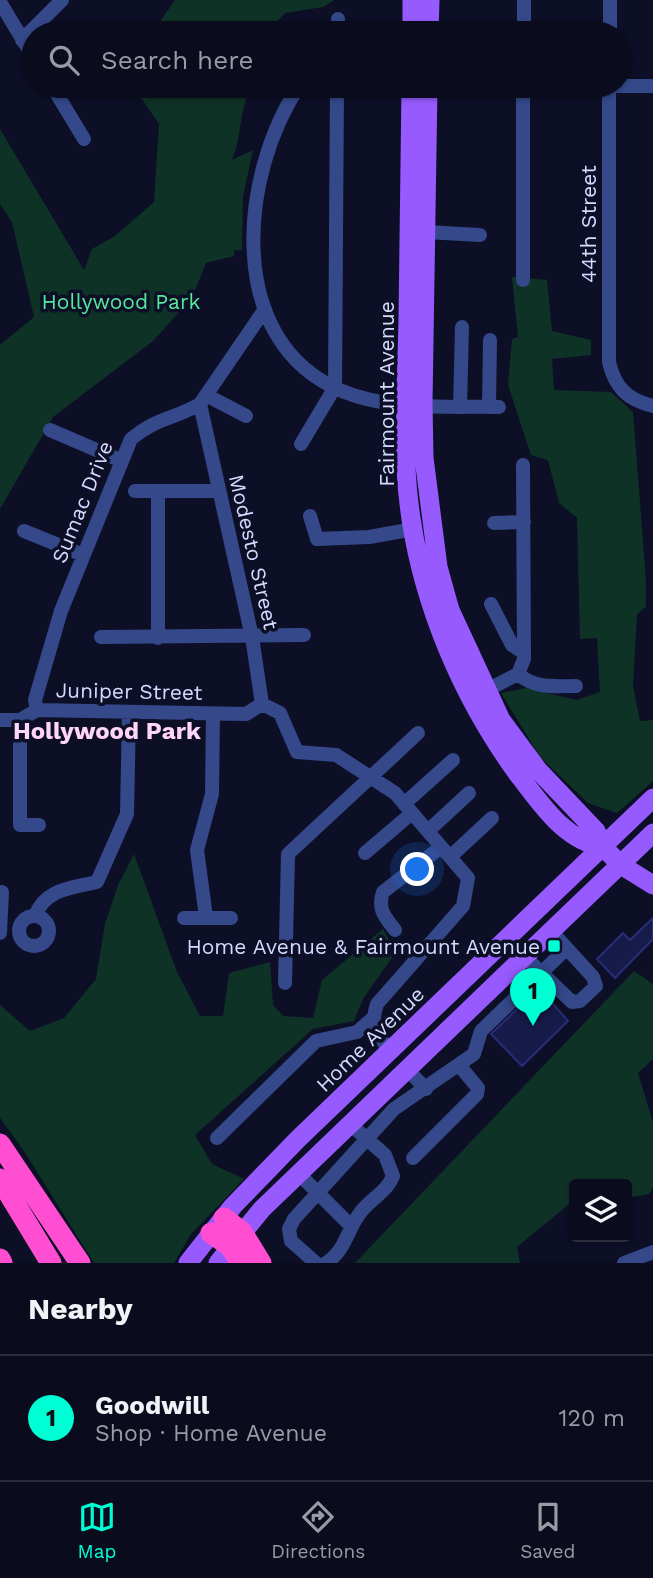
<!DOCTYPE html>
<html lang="en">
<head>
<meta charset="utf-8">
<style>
  :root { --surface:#0a0b1d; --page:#131426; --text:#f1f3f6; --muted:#999ba4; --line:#2a2b3b; --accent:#00fed4 }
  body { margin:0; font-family:"Work Sans",sans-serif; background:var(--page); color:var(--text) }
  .controls { position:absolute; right:21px; bottom:21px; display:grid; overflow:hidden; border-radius:7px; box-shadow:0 2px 5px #0004 }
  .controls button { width:63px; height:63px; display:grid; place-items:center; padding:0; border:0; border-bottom:2px solid var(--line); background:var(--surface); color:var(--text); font:35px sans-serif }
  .you { position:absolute; left:418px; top:870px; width:24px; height:24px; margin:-18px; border:5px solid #fff; border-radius:50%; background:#1a73e8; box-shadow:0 0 0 10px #1a73e833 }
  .badge { display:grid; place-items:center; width:46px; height:46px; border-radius:50%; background:var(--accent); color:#111; font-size:23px; font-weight:700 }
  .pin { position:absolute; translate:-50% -58px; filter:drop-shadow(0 2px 4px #0008) }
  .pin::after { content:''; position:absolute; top:37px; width:24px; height:21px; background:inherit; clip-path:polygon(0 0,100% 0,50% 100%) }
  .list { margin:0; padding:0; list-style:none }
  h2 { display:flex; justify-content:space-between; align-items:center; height:91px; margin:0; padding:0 28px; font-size:30px }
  h2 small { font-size:23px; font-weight:400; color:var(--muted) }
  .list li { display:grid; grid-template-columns:46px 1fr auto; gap:21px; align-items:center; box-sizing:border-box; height:126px; padding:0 28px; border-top:2px solid var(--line) }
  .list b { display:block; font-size:26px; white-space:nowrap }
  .list p { margin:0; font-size:23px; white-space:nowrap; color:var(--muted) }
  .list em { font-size:23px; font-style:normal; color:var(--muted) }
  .icon { flex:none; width:38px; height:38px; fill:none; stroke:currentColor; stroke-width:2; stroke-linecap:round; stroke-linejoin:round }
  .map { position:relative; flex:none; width:653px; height:1263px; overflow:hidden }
  .search { position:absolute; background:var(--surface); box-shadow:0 2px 5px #0004; left:21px; right:21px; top:21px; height:77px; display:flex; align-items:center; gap:18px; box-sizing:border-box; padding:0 24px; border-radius:38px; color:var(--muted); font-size:26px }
  .sheet { height:217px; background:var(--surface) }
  nav { display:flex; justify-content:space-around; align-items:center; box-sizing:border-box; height:98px; border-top:2px solid var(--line); background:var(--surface); font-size:19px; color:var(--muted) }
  nav a { display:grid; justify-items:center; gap:4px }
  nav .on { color:var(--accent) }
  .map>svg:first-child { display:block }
  .green { fill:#0f3227 }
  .building { fill:#171b4a; stroke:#272d78; stroke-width:2 }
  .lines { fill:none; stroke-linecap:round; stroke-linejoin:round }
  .minor { stroke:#34488a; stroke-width:14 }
  .major { stroke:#965aff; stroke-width:19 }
  .highway { stroke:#ff4ed2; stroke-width:21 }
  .poi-dot { fill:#00fed4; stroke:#0d0f27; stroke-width:2.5 }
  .labels { text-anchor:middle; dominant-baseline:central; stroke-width:7; stroke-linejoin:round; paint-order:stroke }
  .street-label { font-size:21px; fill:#d3daff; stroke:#0d0f27 }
  .park-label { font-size:21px; fill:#54ea9d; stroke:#0d0f27 }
  .poi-label { font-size:21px; fill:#d3daff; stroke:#0d0f27; text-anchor:end }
  .quarter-label { font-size:24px; font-weight:bold; fill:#ffd5fb; stroke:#0d0f27 }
</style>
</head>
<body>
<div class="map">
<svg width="653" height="1263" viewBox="0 0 653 1263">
  <rect width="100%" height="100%" fill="#0d0f27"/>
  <path class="green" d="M175,0H334L323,7L285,13L266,33H152Z
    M133,86H252C239,107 242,137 232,160L253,150L243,196L242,250H234V256L206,263L192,298L153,341L53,417L0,509V345L34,317L12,222L0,204V129L84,270L92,249L115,236L154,202L159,124Z
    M512,277L547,280L552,331L591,340V355L552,359L554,390L611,392L633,412L646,580V607L637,614L633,686L640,721L653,720V781L617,813L588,803L540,757L501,693L526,688L577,700L600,692L597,638L580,639L577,518L559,503L548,460L531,455L508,385L512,339L518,337Z
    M134,854L177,972L200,1016H223L229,973L270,962L273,1005L283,1016L313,1018L322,980L383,929L396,952L363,999L354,1021L313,1029L195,1135L212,1164L244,1179L191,1234L174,1263H94L24,1151L0,1118V1005L30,1031L64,1018L96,979L105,924L118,885Z
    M634,971L653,984V1059L638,1073L653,1122V1187L649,1194L627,1198V1184H574V1200L517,1247L520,1263H355Z"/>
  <path class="building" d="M653,918V939L615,978L597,959L623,933L630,940Z
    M539,988L568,1021L522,1066L491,1034Z"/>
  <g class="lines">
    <path class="minor" d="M0,2L33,57
      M338,33V19
      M524,33V0
      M610,33V0
      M22,40L62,0
      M52,86L84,139
      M299,86C240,174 223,342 342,391C390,411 449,406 499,407
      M513,86H653
      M523,86V280
      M609,86V362C615,388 628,400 653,406
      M426,232L480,235
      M206,395L246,416
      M460,407L462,327
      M489,407L490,340
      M50,430L122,461
      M301,444L335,387L337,86
      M135,491H219
      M310,516L317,539L369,537L414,529
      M494,523L524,522
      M24,531L83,555
      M491,604L512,645L524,653
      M101,637L304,635
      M158,638V491
      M518,674C535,689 555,686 576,686
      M479,694L518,674L524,659L523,465
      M262,704L280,713L297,752L336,755L395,793L468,878L463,906L377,1004C370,1025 375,1035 391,1050
      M37,710L35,700L61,611L131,439C156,418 174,419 200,404L265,309
      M0,720H20L37,710L246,714L262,704L252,637L200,404
      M20,720V825H39
      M404,804L453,760
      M428,831L469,793
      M365,853L412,813
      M450,857L492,818
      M35,916C45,889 71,888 97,882L127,814L129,712
      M19 931a15 15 0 1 1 30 0a15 15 0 1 1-30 0Z
      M206,917L197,850L212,794L213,714
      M184,918H231
      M395,930C385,917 377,909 383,892L441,847
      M0,933L2,892
      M524,956L572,1002L580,1001L596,986L593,977L551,931
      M285,983L288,854L418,733
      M407,1069L426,1089
      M217,1138L316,1041L357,1032L372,1019
      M413,1158L477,1094L478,1088L459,1065
      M299,1174L351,1226
      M316,1263L291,1241L289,1229L294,1219L394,1109L474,1054L481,1031L567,948
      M326,1263C346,1250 347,1230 360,1213C369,1200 387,1192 393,1176L385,1155L350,1124
      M624,1263L653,1252"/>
    <path class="major" d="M412,33V0
      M429,33L430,0
      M411,86C410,164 409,241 408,319C407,368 404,418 406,468C411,578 455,689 520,777C542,805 565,841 603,847
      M428,86L423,404L424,458L438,567L450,610L501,720L538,770L596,831L603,847L621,865L653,885
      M188,1263L233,1206L298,1139L653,798
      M218,1263L262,1209L653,833"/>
    <path class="highway" d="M0,1144L80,1263
      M0,1179L51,1263
      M224,1218L242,1232L261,1263
      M211,1233L230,1246L241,1263
      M0,1259L2,1263"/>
  </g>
  <rect class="poi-dot" x="547" y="939" width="14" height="14" rx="3.5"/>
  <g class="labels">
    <g class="street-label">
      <text transform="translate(588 224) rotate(-90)">44th Street</text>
      <text transform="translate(386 394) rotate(-90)">Fairmount Avenue</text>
      <text transform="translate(82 502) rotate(-68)">Sumac Drive</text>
      <text transform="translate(254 552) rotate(77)">Modesto Street</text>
      <text transform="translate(129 691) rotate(1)">Juniper Street</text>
      <text transform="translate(370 1039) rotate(-44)">Home Avenue</text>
    </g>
    <g class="park-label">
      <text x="121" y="301">Hollywood Park</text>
    </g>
    <g class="poi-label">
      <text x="540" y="946">Home Avenue &amp; Fairmount Avenue</text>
    </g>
    <g class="quarter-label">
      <text x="107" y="731">Hollywood Park</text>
    </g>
  </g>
</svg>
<div class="controls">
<button><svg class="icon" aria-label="layers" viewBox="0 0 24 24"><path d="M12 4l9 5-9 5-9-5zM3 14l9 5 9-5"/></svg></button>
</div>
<div class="you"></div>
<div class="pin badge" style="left:533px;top:1026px">1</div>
<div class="search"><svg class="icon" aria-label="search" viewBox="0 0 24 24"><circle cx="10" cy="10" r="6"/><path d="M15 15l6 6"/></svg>Search here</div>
</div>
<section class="sheet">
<h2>Nearby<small></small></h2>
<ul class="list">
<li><span class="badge">1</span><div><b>Goodwill</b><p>Shop · Home Avenue</p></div><em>120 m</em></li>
</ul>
</section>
<nav>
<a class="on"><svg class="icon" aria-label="map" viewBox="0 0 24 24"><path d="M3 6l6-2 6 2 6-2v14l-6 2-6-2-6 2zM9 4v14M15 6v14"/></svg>Map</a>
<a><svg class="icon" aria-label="directions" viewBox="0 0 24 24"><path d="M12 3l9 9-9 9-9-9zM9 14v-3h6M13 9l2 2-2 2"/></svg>Directions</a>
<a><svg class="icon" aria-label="saved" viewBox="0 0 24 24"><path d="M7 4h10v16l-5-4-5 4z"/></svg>Saved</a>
</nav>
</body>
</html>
